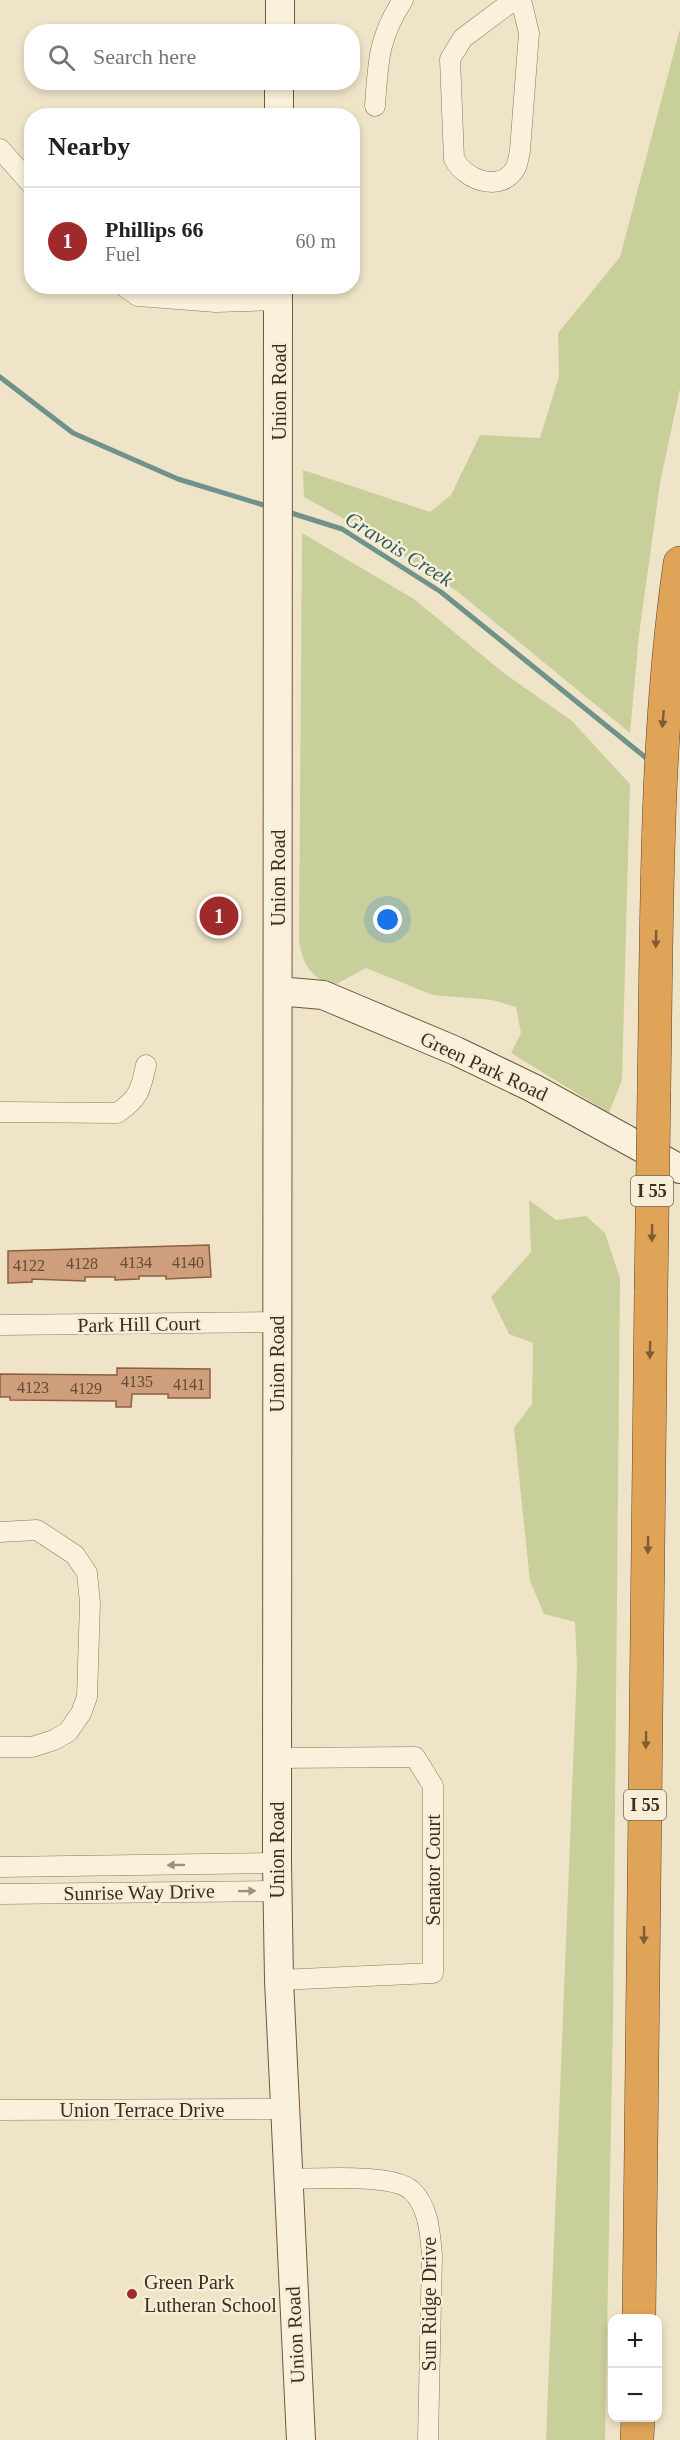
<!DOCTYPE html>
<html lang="en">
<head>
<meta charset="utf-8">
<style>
  :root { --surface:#fff; --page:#f6f6f6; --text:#202124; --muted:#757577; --line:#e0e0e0; --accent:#9e2a2b }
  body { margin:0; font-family:Georgia,serif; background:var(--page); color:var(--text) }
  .controls { position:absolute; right:18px; bottom:18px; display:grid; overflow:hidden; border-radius:12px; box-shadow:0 3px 9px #0003 }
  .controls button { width:54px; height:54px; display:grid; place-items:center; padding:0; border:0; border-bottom:2px solid var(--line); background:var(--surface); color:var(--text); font:30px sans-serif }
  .you { position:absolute; left:388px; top:920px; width:21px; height:21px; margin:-15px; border:4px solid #fff; border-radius:50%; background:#1a73e8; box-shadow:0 0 0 9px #1a73e833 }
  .badge { display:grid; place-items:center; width:39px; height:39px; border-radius:50%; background:var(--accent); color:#fff; font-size:20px; font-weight:700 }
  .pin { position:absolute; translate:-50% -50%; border:3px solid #fff; box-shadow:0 2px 6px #0006 }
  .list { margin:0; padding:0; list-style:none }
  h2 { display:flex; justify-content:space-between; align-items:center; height:78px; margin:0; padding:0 24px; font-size:26px }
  h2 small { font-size:20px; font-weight:400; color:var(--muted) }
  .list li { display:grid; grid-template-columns:39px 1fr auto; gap:18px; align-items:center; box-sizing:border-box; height:108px; padding:0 24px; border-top:2px solid var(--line) }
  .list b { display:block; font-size:22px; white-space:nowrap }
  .list p { margin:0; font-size:20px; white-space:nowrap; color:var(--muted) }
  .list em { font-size:20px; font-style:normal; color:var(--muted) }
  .icon { flex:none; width:33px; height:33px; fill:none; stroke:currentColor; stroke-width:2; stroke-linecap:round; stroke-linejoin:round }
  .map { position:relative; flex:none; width:680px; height:2440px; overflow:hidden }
  .search { position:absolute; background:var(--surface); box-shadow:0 3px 9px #0003; left:24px; top:24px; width:336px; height:66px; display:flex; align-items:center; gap:15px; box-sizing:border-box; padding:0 21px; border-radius:24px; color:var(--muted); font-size:22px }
  .panel { position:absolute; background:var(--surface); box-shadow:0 3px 9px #0003; left:24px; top:108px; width:336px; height:186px; border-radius:24px }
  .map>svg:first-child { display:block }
  .green { fill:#c9cf9b }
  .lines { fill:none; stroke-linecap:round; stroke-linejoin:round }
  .stream { stroke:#6f938a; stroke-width:5 }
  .building { fill:#cf9f7d; stroke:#8d5f41; stroke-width:1.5 }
  .street-casing { stroke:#8d765c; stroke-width:21 }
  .secondary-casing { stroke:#6f573f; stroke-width:30 }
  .highway-casing { stroke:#5b4430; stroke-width:34 }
  .street { stroke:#faf1dc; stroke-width:20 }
  .secondary { stroke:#faf1dc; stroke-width:28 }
  .highway { stroke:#e0a458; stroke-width:33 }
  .highway-bridge-casing { stroke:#5b4430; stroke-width:34; stroke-linecap:butt }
  .highway-bridge { stroke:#e0a458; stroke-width:33 }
  .oneway { fill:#7e5d36 }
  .oneway2 { fill:#9c907e }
  .poi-dot { fill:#9e2a2b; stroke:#f7eed8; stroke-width:2 }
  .labels { text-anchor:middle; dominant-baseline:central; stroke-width:5; stroke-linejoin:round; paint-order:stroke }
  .number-label { font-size:16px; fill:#624a37 }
  .shield { fill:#f7eed8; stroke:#756857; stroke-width:1.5 }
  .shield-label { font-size:18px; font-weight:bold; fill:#3d2e20 }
  .street-label { font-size:20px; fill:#3d2e20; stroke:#f7eed8 }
  .poi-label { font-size:20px; fill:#3d2e20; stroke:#f7eed8; text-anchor:start }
  .water-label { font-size:21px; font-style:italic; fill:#2f5d5a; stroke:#f7eed8 }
</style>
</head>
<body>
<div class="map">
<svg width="680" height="2440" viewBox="0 0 680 2440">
  <rect width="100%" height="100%" fill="#f0e4c8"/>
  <path class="green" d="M680,29V389L660,483L639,635L630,733L458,592L368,532L304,497L303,470L430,512L451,495L480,435L540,438L559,376L558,333L620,257Z
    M302,533L414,599L505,674L572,721L630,784L622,1080L609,1113L511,1053L521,1033L516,1007L492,1000L433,995L366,968L331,987C309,973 303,966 299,940Z
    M529,1200L556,1220L586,1216L605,1233L620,1278L613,2023L605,2440H546L577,1666L575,1622L544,1614L530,1581L514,1428L532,1404L533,1343L509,1334L491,1297L531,1252Z"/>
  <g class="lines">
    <path class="stream" d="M0,377L73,433L178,479L270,507
      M288,512L342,529L441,592L650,761"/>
  </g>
  <path class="building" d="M209,1245L211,1277L166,1279V1276H139V1279L115,1280V1277H85V1281L32,1279V1282L8,1283V1251Z
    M117,1368L210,1369V1398H168V1394H132L131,1407H116V1401L10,1400V1397H0V1374L117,1375Z"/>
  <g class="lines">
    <defs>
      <path id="street" d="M514,0L463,38L450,59L454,159C465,180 500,193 515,169C518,164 519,156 520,150L529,33L521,0
        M375,106C378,63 378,38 403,0
        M0,149L32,185
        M124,286L138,296L216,302L278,300
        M0,1112L117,1113C139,1099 141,1089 146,1065
        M0,1325L277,1322
        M0,1532L37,1530L75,1555L87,1573L90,1603L87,1697L81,1713L68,1732L54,1740L32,1747H0
        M277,1758L415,1757L433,1786V1973L279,1980
        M0,1867L277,1863
        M0,1894L277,1891
        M0,2110L284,2109
        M287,2179C314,2179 393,2173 411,2190C429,2206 430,2234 432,2255L428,2440"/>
      <path id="secondary" d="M280,32V0
        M279,116V82
        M278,286L277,1863L279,1980L301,2440
        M278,991L323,995L456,1051L533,1088L680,1169"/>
      <path id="highway" d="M654,1090C657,914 655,737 680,563
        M639,2318L651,1291
        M637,2440L638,2418"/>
    </defs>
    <use href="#street" class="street-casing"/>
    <use href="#secondary" class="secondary-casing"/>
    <use href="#highway" class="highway-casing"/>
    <use href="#street" class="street"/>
    <use href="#secondary" class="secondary"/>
    <use href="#highway" class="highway"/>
    <defs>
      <path id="highway-bridge" d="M651,1291L654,1090"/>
    </defs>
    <use href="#highway-bridge" class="highway-bridge-casing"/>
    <use href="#highway-bridge" class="highway-bridge"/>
  </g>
  <defs><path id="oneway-solid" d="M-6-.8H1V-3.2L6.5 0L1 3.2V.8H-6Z" transform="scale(1.5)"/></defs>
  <g class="oneway">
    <use href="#oneway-solid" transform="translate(663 719) rotate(95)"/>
    <use href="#oneway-solid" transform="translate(656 939) rotate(91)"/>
    <use href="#oneway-solid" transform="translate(652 1233) rotate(91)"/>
    <use href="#oneway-solid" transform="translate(650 1350) rotate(91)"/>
    <use href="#oneway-solid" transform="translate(648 1545) rotate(91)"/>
    <use href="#oneway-solid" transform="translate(646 1740) rotate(91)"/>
    <use href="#oneway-solid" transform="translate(644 1935) rotate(91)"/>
  </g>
  <g class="oneway2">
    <use href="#oneway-solid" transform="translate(176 1865) rotate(179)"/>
    <use href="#oneway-solid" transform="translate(247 1891) rotate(-1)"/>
  </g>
  <circle class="poi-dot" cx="132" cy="2294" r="6"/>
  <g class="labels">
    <g class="number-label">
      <text x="136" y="1262">4134</text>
      <text x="188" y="1262">4140</text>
      <text x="82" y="1263">4128</text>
      <text x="29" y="1265">4122</text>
      <text x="137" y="1381">4135</text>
      <text x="189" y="1384">4141</text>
      <text x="33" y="1387">4123</text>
      <text x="86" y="1388">4129</text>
    </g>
    <g class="shield">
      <rect x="631" y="1176" width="42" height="30" rx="4.5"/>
      <rect x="624" y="1790" width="42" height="30" rx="4.5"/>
    </g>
    <g class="shield-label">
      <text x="652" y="1191">I 55</text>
      <text x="645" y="1805">I 55</text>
    </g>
    <g class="street-label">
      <text transform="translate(279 392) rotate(-90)">Union Road</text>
      <text transform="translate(278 878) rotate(-90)">Union Road</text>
      <text transform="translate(484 1066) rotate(25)">Green Park Road</text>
      <text transform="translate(139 1324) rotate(-1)">Park Hill Court</text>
      <text transform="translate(277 1364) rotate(-90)">Union Road</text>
      <text transform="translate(277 1850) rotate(-90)">Union Road</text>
      <text transform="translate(433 1870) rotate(-90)">Senator Court</text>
      <text transform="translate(139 1892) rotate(-1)">Sunrise Way Drive</text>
      <text x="142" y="2110">Union Terrace Drive</text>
      <text transform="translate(429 2304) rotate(-90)">Sun Ridge Drive</text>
      <text transform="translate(295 2335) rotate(-93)">Union Road</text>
    </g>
    <g class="poi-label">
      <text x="144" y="2282">Green Park<tspan x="144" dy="23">Lutheran School</tspan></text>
    </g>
    <g class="water-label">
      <text transform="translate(399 549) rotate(32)">Gravois Creek</text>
    </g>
  </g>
</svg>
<div class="controls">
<button>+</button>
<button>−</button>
</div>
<div class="you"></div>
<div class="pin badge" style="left:219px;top:916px">1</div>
<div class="search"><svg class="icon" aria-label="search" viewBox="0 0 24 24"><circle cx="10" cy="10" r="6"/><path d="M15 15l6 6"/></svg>Search here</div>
<section class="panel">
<h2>Nearby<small></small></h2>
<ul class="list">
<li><span class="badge">1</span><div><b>Phillips 66</b><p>Fuel</p></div><em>60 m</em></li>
</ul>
</section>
</div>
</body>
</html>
